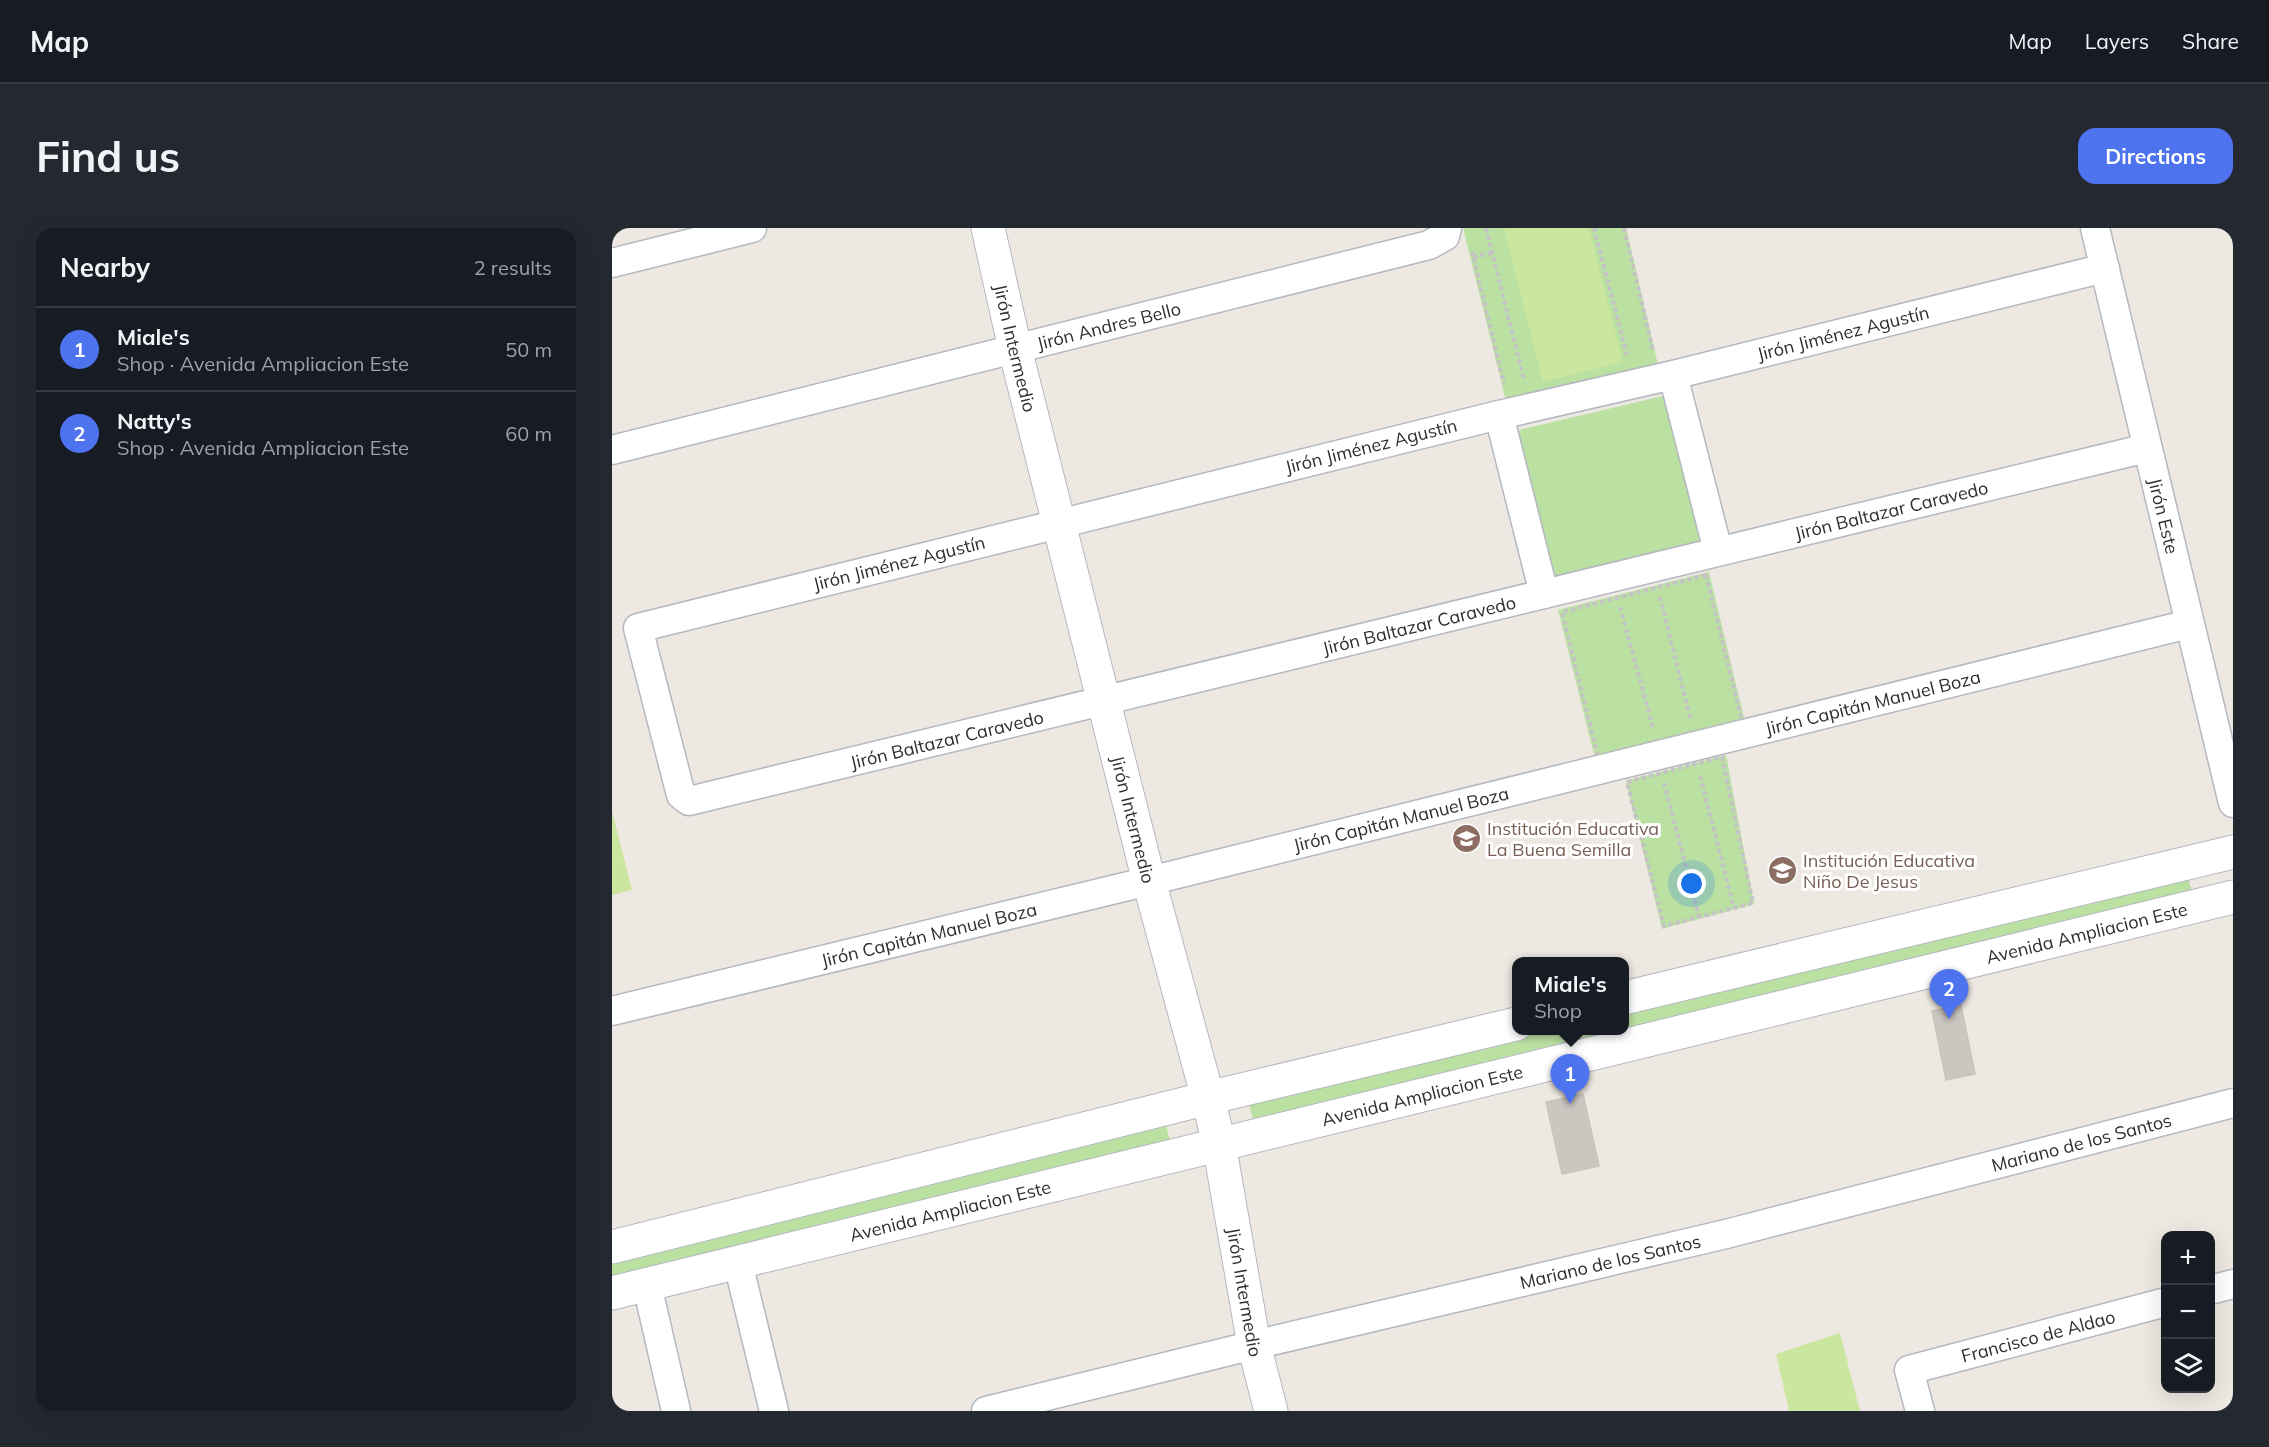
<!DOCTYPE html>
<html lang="en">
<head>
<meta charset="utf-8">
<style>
  :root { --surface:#171b24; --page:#242831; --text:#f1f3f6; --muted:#9ea1a6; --line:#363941; --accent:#4e73ef }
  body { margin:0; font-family:Mulish,sans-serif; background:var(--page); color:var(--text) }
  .controls { position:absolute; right:18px; bottom:18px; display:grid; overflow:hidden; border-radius:12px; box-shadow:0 6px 24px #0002 }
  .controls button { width:54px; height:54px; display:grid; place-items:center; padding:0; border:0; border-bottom:2px solid var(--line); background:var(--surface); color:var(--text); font:30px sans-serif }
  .you { position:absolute; left:1080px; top:656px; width:21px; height:21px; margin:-15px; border:4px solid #fff; border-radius:50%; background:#1a73e8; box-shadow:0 0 0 9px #1a73e833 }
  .badge { display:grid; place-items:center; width:39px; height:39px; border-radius:50%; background:var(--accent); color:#fff; font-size:20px; font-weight:700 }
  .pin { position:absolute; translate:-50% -50px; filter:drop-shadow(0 2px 3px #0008) }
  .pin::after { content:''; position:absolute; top:32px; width:21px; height:18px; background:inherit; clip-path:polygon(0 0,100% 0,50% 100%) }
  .popup { position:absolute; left:900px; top:729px; width:117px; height:78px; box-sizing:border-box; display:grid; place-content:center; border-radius:12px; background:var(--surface); filter:drop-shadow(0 2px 4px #0005); font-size:20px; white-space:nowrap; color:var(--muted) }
  .popup b { font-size:22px; color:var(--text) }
  .popup::after { content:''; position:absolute; left:50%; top:100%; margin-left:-12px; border:12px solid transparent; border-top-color:var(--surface) }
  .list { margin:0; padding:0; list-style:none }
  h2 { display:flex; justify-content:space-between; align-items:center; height:78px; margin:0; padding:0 24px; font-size:26px }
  h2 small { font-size:20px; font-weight:400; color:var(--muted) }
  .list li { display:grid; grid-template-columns:39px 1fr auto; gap:18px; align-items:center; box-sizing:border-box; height:84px; padding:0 24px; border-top:2px solid var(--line) }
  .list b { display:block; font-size:22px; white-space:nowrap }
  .list p { margin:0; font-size:20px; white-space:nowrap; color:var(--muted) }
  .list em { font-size:20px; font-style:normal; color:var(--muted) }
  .icon { flex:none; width:33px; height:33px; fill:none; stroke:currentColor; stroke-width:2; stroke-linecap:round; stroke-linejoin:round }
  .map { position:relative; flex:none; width:1621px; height:1183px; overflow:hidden; border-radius:18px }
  header { display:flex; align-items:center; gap:36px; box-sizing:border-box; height:84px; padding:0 30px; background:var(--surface); border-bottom:2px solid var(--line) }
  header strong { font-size:28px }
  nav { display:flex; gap:33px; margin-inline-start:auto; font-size:21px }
  .intro { display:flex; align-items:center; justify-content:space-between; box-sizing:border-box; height:144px; padding:0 36px }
  h1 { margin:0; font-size:42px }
  .button { padding:15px 27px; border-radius:18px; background:var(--accent); color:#fff; font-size:21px; font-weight:700 }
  main { display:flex; gap:36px; padding:0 36px }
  aside { flex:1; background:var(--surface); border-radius:18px; box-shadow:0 6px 24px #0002 }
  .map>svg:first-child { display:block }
  .green { fill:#bae0a2 }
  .pitch { fill:#cbe79f }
  .building { fill:#cac6c0; stroke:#cac4bb; stroke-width:1.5 }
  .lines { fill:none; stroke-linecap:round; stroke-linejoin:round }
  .minor-casing { stroke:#b5b8c0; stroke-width:31 }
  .tertiary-casing { stroke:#b5b8c0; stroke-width:35 }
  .secondary-casing { stroke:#b5b8c0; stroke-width:35 }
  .path { stroke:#c4c4c4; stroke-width:4; stroke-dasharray:4.5 3; stroke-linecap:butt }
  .minor { stroke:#fff; stroke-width:28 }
  .tertiary { stroke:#fff; stroke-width:33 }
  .secondary { stroke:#fff; stroke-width:33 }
  .labels { text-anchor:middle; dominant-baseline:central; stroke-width:6; stroke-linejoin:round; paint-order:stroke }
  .street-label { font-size:18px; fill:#2e2e2e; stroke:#fff }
  .education-label { font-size:18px; fill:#785e54; stroke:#fff; text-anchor:start }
</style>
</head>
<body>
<header>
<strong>Map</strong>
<nav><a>Map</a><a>Layers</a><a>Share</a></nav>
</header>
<div class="intro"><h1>Find us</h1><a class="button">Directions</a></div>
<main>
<aside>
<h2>Nearby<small>2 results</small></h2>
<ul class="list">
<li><span class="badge">1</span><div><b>Miale's</b><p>Shop · Avenida Ampliacion Este</p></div><em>50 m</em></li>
<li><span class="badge">2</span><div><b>Natty's</b><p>Shop · Avenida Ampliacion Este</p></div><em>60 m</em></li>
</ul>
</aside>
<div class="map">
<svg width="1621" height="1183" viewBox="0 0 1621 1183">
  <rect width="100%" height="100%" fill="#eee8e2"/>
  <path class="green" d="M851,0H1014L1047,141L895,177Z
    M1051,168L1056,173L1092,311L1089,317L943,350L905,209L907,202Z
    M1097,344L1133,494L983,531L946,382Z
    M1114,527L1142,676L1050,701L1014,553Z
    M1575,645L1581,667L642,895L636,873L926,803L1012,802V782Z
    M553,893L559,917L0,1054V1029Z"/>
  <path class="pitch" d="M892,0H977L1011,134L931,154Z
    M0,583L20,662L0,667Z
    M1228,1105L1248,1183H1177L1164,1126Z"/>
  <path class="building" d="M1349,777L1363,846L1334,852L1320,783Z
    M971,866L987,938L950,946L934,874Z"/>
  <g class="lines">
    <defs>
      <g id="minor">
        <path id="s1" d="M1483,0L1621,575"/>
        <path d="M0,35L140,0"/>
        <path id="s2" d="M1493,40L1061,147L887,187L26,400L69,567L77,573C564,457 1049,337 1535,220"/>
        <path d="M1061,147L1106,323"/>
        <path d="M887,187L932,366"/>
        <path id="s3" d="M0,222L817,17L833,8L835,0"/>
        <path id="s4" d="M0,783L537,653L1577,396"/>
        <path d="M126,1035L162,1183"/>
        <path d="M35,1057L64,1183"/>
        <path d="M1598,1062L1621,1056"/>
        <path id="s5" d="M374,1183L642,1117L1114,1006L1621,875"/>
        <path id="s6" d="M1308,1183L1297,1142L1554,1074"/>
      </g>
      <g id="tertiary">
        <path id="s7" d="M376,0L403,121L537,653L596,870L607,916L642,1117L659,1183"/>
      </g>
      <g id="secondary">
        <path d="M1012,770L1621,624"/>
        <path d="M0,1019L596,870L904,796"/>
        <path id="s8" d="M0,1065L1621,669"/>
      </g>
    </defs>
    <use href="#minor" class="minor-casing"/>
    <use href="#tertiary" class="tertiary-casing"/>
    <use href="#secondary" class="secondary-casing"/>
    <path class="path" d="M874,0L912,152
      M982,0L1015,127
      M1012,0L1041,122
      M860,23L892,156
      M861,29L880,25
      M1094,347L1130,493L986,529L950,384Z
      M1048,369L1078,490
      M1008,379L1041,499
      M1110,529L1141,675L1052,698L1015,554Z
      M1088,548L1122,680
      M1052,555L1087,689"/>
    <use href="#minor" class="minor"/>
    <use href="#tertiary" class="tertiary"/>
    <use href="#secondary" class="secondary"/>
  </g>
  <defs>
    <symbol id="school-disc" viewBox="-11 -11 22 22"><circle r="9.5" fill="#8d6e63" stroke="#fff"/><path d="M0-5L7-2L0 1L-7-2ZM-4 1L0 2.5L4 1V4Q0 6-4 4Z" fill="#fff"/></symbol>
  </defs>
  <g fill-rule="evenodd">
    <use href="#school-disc" x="838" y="594" width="33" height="33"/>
    <use href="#school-disc" x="1154" y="626" width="33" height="33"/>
  </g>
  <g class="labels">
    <g class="street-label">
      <text stroke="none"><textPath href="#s3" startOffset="512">Jirón Andres Bello</textPath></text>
      <text transform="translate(1231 105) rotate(-14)">Jirón Jiménez Agustín</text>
      <text stroke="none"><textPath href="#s7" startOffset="123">Jirón Intermedio</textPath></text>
      <text transform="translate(759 218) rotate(-14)">Jirón Jiménez Agustín</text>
      <text stroke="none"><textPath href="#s2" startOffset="2930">Jirón Baltazar Caravedo</textPath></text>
      <text stroke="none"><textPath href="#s1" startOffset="296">Jirón Este</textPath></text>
      <text transform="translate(287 335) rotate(-14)">Jirón Jiménez Agustín</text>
      <text stroke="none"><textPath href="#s2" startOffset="2444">Jirón Baltazar Caravedo</textPath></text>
      <text stroke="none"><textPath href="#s4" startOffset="1298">Jirón Capitán Manuel Boza</textPath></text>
      <text stroke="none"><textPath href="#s2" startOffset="1958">Jirón Baltazar Caravedo</textPath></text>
      <text stroke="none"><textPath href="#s7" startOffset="609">Jirón Intermedio</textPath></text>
      <text stroke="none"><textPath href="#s4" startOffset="812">Jirón Capitán Manuel Boza</textPath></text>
      <text stroke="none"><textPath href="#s8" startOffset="1518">Avenida Ampliacion Este</textPath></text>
      <text stroke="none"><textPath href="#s4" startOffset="326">Jirón Capitán Manuel Boza</textPath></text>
      <text stroke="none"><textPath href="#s8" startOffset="834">Avenida Ampliacion Este</textPath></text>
      <text stroke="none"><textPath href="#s5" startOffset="1128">Mariano de los Santos</textPath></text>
      <text stroke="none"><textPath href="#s8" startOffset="348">Avenida Ampliacion Este</textPath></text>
      <text stroke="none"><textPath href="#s5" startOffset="642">Mariano de los Santos</textPath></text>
      <text stroke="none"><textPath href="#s7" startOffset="1095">Jirón Intermedio</textPath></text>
      <text stroke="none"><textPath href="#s6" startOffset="176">Francisco de Aldao</textPath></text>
    </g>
    <g class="education-label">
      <text x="875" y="600">Institución Educativa<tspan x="875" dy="21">La Buena Semilla</tspan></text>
      <text x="1191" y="632">Institución Educativa<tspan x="1191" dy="21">Niño De Jesus</tspan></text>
    </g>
  </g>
</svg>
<div class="controls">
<button>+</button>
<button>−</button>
<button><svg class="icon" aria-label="layers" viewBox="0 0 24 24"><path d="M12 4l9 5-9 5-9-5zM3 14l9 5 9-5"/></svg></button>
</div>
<div class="you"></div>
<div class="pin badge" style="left:958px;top:876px">1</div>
<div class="popup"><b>Miale's</b>Shop</div>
<div class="pin badge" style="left:1337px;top:791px">2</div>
</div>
</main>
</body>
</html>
